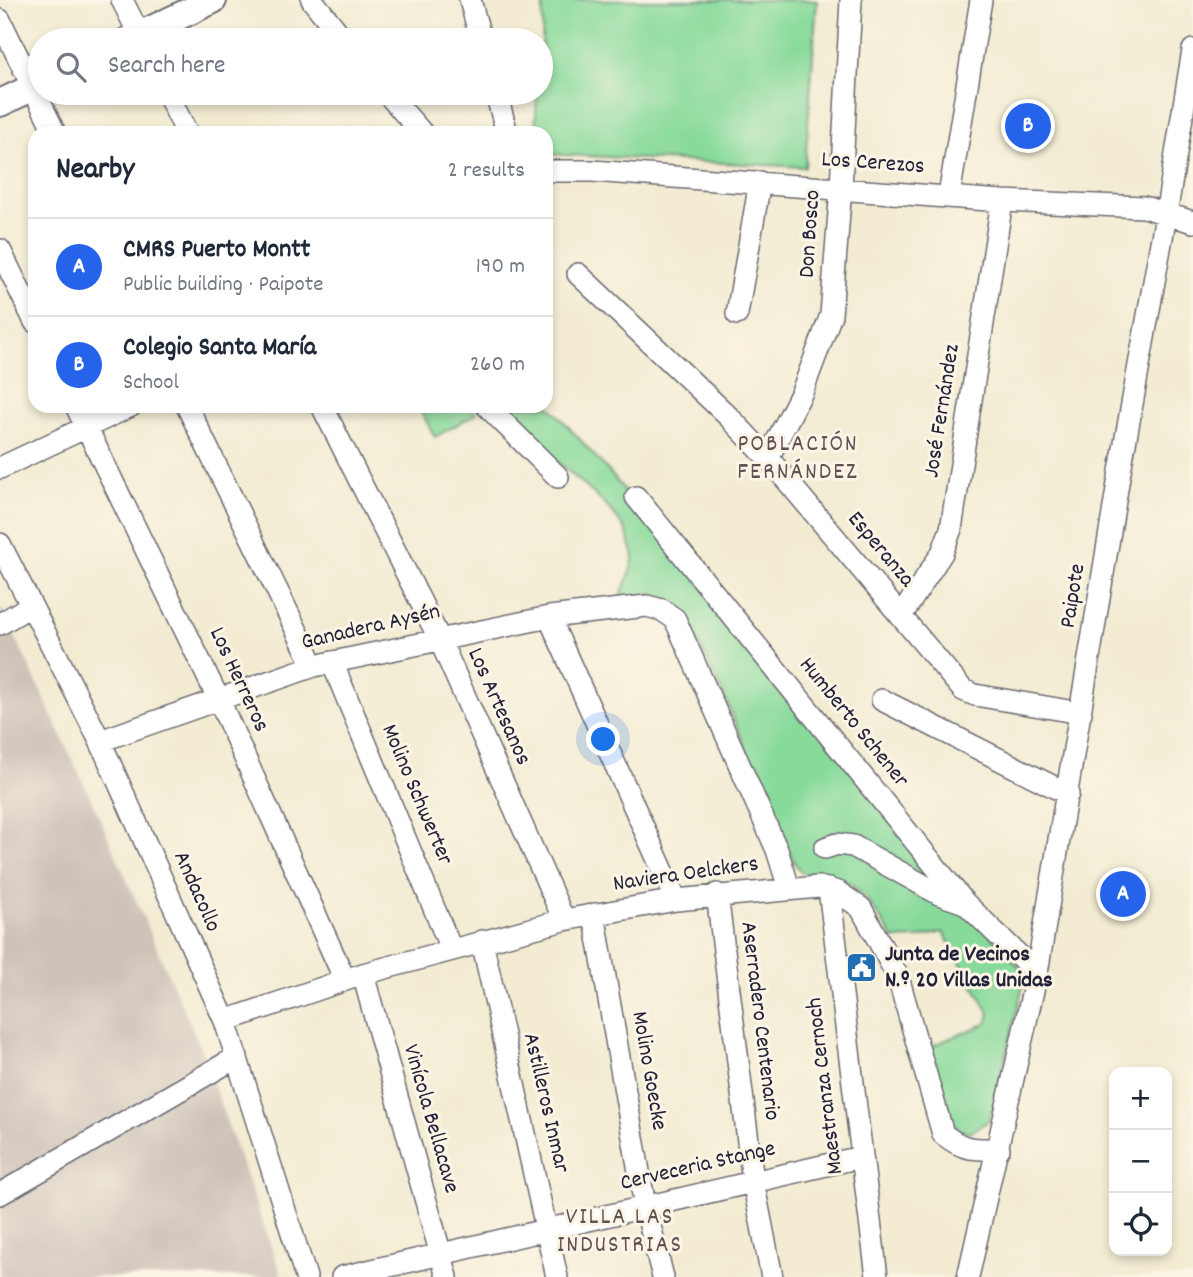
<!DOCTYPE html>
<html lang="en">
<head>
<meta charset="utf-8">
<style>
  :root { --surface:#fff; --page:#f6f6f7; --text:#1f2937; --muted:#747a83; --line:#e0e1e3; --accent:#2563eb }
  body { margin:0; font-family:Dekko,sans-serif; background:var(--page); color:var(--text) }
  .controls { position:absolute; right:21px; bottom:21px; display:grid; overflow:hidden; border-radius:14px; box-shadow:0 4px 10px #0003 }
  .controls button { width:63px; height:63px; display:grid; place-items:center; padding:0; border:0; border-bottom:2px solid var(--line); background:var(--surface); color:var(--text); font:35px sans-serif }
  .you { position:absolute; left:604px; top:740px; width:24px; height:24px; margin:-18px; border:5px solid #fff; border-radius:50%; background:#1a73e8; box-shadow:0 0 0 10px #1a73e833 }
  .badge { display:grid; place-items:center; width:46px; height:46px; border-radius:50%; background:var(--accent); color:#fff; font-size:23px; font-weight:700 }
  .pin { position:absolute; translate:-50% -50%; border:4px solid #fff; box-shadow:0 2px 7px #0006 }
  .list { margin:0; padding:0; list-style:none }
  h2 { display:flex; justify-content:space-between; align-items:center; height:91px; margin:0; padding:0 28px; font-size:30px }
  h2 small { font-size:23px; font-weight:400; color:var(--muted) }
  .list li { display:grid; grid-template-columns:46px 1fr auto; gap:21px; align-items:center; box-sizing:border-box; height:98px; padding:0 28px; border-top:2px solid var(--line) }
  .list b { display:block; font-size:26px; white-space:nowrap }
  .list p { margin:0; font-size:23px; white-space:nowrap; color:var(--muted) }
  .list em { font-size:23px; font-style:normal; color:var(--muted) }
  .icon { flex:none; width:38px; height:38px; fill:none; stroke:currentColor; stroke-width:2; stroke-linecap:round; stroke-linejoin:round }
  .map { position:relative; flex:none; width:1193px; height:1277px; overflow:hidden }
  .search { position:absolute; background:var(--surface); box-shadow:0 4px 10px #0003; left:28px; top:28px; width:525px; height:77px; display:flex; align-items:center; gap:18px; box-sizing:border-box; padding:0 24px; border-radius:38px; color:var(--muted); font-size:26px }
  .panel { position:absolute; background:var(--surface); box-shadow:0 4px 10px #0003; left:28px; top:126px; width:525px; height:287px; border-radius:21px }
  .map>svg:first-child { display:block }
  .industrial { fill:#cec2b9 }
  .green { fill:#88da9b; stroke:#557e6b; stroke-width:2 }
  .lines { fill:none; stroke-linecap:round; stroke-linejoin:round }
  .minor-casing { stroke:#6b6970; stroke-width:24 }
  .major-casing { stroke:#6b6970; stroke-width:30 }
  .minor { stroke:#fff; stroke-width:21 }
  .major { stroke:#fff; stroke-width:26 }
  .labels { text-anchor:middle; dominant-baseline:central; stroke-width:6; stroke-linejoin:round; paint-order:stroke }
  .street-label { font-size:23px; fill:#22223b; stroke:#fcf5e5 }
  .poi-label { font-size:23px; font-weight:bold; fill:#22223b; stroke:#fcf5e5; text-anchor:start }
  .neighbourhood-label { font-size:24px; letter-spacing:2px; fill:#615258; stroke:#fcf5e5 }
</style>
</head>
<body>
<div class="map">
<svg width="1193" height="1277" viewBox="0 0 1193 1277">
  <rect width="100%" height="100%" fill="#fcf5e5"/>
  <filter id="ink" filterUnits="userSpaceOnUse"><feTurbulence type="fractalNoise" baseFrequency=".0143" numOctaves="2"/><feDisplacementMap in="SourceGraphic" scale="14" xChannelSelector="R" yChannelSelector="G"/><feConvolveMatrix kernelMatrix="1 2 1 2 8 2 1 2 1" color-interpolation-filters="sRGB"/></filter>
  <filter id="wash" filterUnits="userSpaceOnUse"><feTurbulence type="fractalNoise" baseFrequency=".00686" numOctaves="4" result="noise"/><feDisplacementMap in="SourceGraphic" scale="28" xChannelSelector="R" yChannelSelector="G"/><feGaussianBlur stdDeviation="1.57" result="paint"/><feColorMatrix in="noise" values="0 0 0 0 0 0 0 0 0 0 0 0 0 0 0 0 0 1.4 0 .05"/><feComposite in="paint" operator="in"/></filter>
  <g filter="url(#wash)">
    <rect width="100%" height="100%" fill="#f3ecd3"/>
    <path class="industrial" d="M2,608L96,810L199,1044L282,1277H0V609Z"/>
    <path class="green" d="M543,0H817L805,167L546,154V133H535L537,93H541Z
      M546,402L611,474L945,887L1026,974L992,1110L988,1121L971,1132L960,1130L953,1123L931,1046L987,1023L990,1014L943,932L918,938L894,939C867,900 856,871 802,873L794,862L721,689L681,607L653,594L620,597L630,573L634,556L626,531L613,513L596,496L496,406H546Z
      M418,406H471L476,414L435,437Z"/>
  </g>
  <g filter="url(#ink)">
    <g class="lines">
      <defs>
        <path id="minor" d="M122,0L142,40
          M312,0L344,40
          M470,0L481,40
          M0,20L55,133
          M167,93L187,133
          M387,93L422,133
          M496,93L507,133
          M546,171H592L1002,201L1144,207L1193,222
          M949,196L981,0
          M0,250L35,322
          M578,274L729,417L768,458L963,690L975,695L1081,713
          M737,314L760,182
          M76,406L218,698L345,980
          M187,406L314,666
          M322,406L439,638L564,920
          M487,406L558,477
          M768,458L802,392L831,315L841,187L851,0
          M0,468L131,406
          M636,497L965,903L1037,973
          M0,544L100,741L225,1021L306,1277
          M901,616L942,553L951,529L1002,201
          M549,617L676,900
          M0,624L30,606
          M332,662L451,949
          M882,700L1068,794
          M100,741L314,666L549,617L647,606L662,610L675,619L777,850L789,888
          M825,848L837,844L853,846L939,894L965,903
          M829,889L877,1277
          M717,894L753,1181L772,1277
          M594,914L645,1206L663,1277
          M482,941L557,1277
          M363,974L447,1277
          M225,1021L363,974L564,920L676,900L819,887L838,892L861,908L898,977L943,1134C964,1151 974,1149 999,1149
          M0,1194L237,1057
          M342,1277L861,1157
          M968,1277L1037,973L1120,471L1166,215L1193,50"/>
        <path id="major" d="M129,40L213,0
          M0,103L40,84"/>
      </defs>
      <use href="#minor" class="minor-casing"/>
      <use href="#major" class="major-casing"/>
      <use href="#minor" class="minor"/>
      <use href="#major" class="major"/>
    </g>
  </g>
  <defs>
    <symbol id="civic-square" viewBox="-11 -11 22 22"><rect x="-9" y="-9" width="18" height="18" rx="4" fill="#1f6fb2" stroke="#fcf5e5"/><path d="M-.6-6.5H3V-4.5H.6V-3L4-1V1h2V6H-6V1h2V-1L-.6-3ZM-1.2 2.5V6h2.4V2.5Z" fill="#fff"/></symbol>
  </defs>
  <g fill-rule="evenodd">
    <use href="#civic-square" x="844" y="950" width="35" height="35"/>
  </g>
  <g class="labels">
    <g class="street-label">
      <text transform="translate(873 164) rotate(4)">Los Cerezos</text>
      <text transform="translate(811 234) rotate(-86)">Don Bosco</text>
      <text transform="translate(943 411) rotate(-81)">José Fernández</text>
      <text transform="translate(880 550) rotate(50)">Esperanza</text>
      <text transform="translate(1074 596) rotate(-81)">Paipote</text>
      <text transform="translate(371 628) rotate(-13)">Ganadera Aysén</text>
      <text transform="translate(238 680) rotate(65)">Los Herreros</text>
      <text transform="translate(498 707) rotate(66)">Los Artesanos</text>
      <text transform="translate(853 723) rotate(51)">Humberto Schener</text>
      <text transform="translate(416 795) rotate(67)">Molino Schwerter</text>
      <text transform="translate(686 875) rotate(-8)">Naviera Oelckers</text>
      <text transform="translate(196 892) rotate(66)">Andacollo</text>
      <text transform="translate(759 1021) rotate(83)">Aserradero Centenario</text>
      <text transform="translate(648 1071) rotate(80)">Molino Goecke</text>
      <text transform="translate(826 1086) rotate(-97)">Maestranza Cernoch</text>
      <text transform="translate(545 1103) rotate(77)">Astilleros Inmar</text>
      <text transform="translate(430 1119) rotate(74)">Vinícola Bellacave</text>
      <text transform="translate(698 1167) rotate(-13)">Cerveceria Stange</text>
    </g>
    <g class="poi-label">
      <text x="885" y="955">Junta de Vecinos<tspan x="885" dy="26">N.º 20 Villas Unidas</tspan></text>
    </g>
    <g class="neighbourhood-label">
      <text x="798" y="445">POBLACIÓN<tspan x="798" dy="28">FERNÁNDEZ</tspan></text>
      <text x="620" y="1218">VILLA LAS<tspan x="620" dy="28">INDUSTRIAS</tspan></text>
    </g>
  </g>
</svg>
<div class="controls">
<button>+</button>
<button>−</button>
<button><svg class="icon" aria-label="locate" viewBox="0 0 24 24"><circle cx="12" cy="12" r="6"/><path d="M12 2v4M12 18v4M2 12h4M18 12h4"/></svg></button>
</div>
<div class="you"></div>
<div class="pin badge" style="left:1123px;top:894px">A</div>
<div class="pin badge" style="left:1028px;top:126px">B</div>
<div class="search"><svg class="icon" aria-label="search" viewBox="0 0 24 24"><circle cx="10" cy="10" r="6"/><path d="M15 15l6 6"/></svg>Search here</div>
<section class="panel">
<h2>Nearby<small>2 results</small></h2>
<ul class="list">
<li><span class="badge">A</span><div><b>CMRS Puerto Montt</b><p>Public building · Paipote</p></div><em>190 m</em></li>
<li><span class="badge">B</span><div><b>Colegio Santa María</b><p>School</p></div><em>260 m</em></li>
</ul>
</section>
</div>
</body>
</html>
